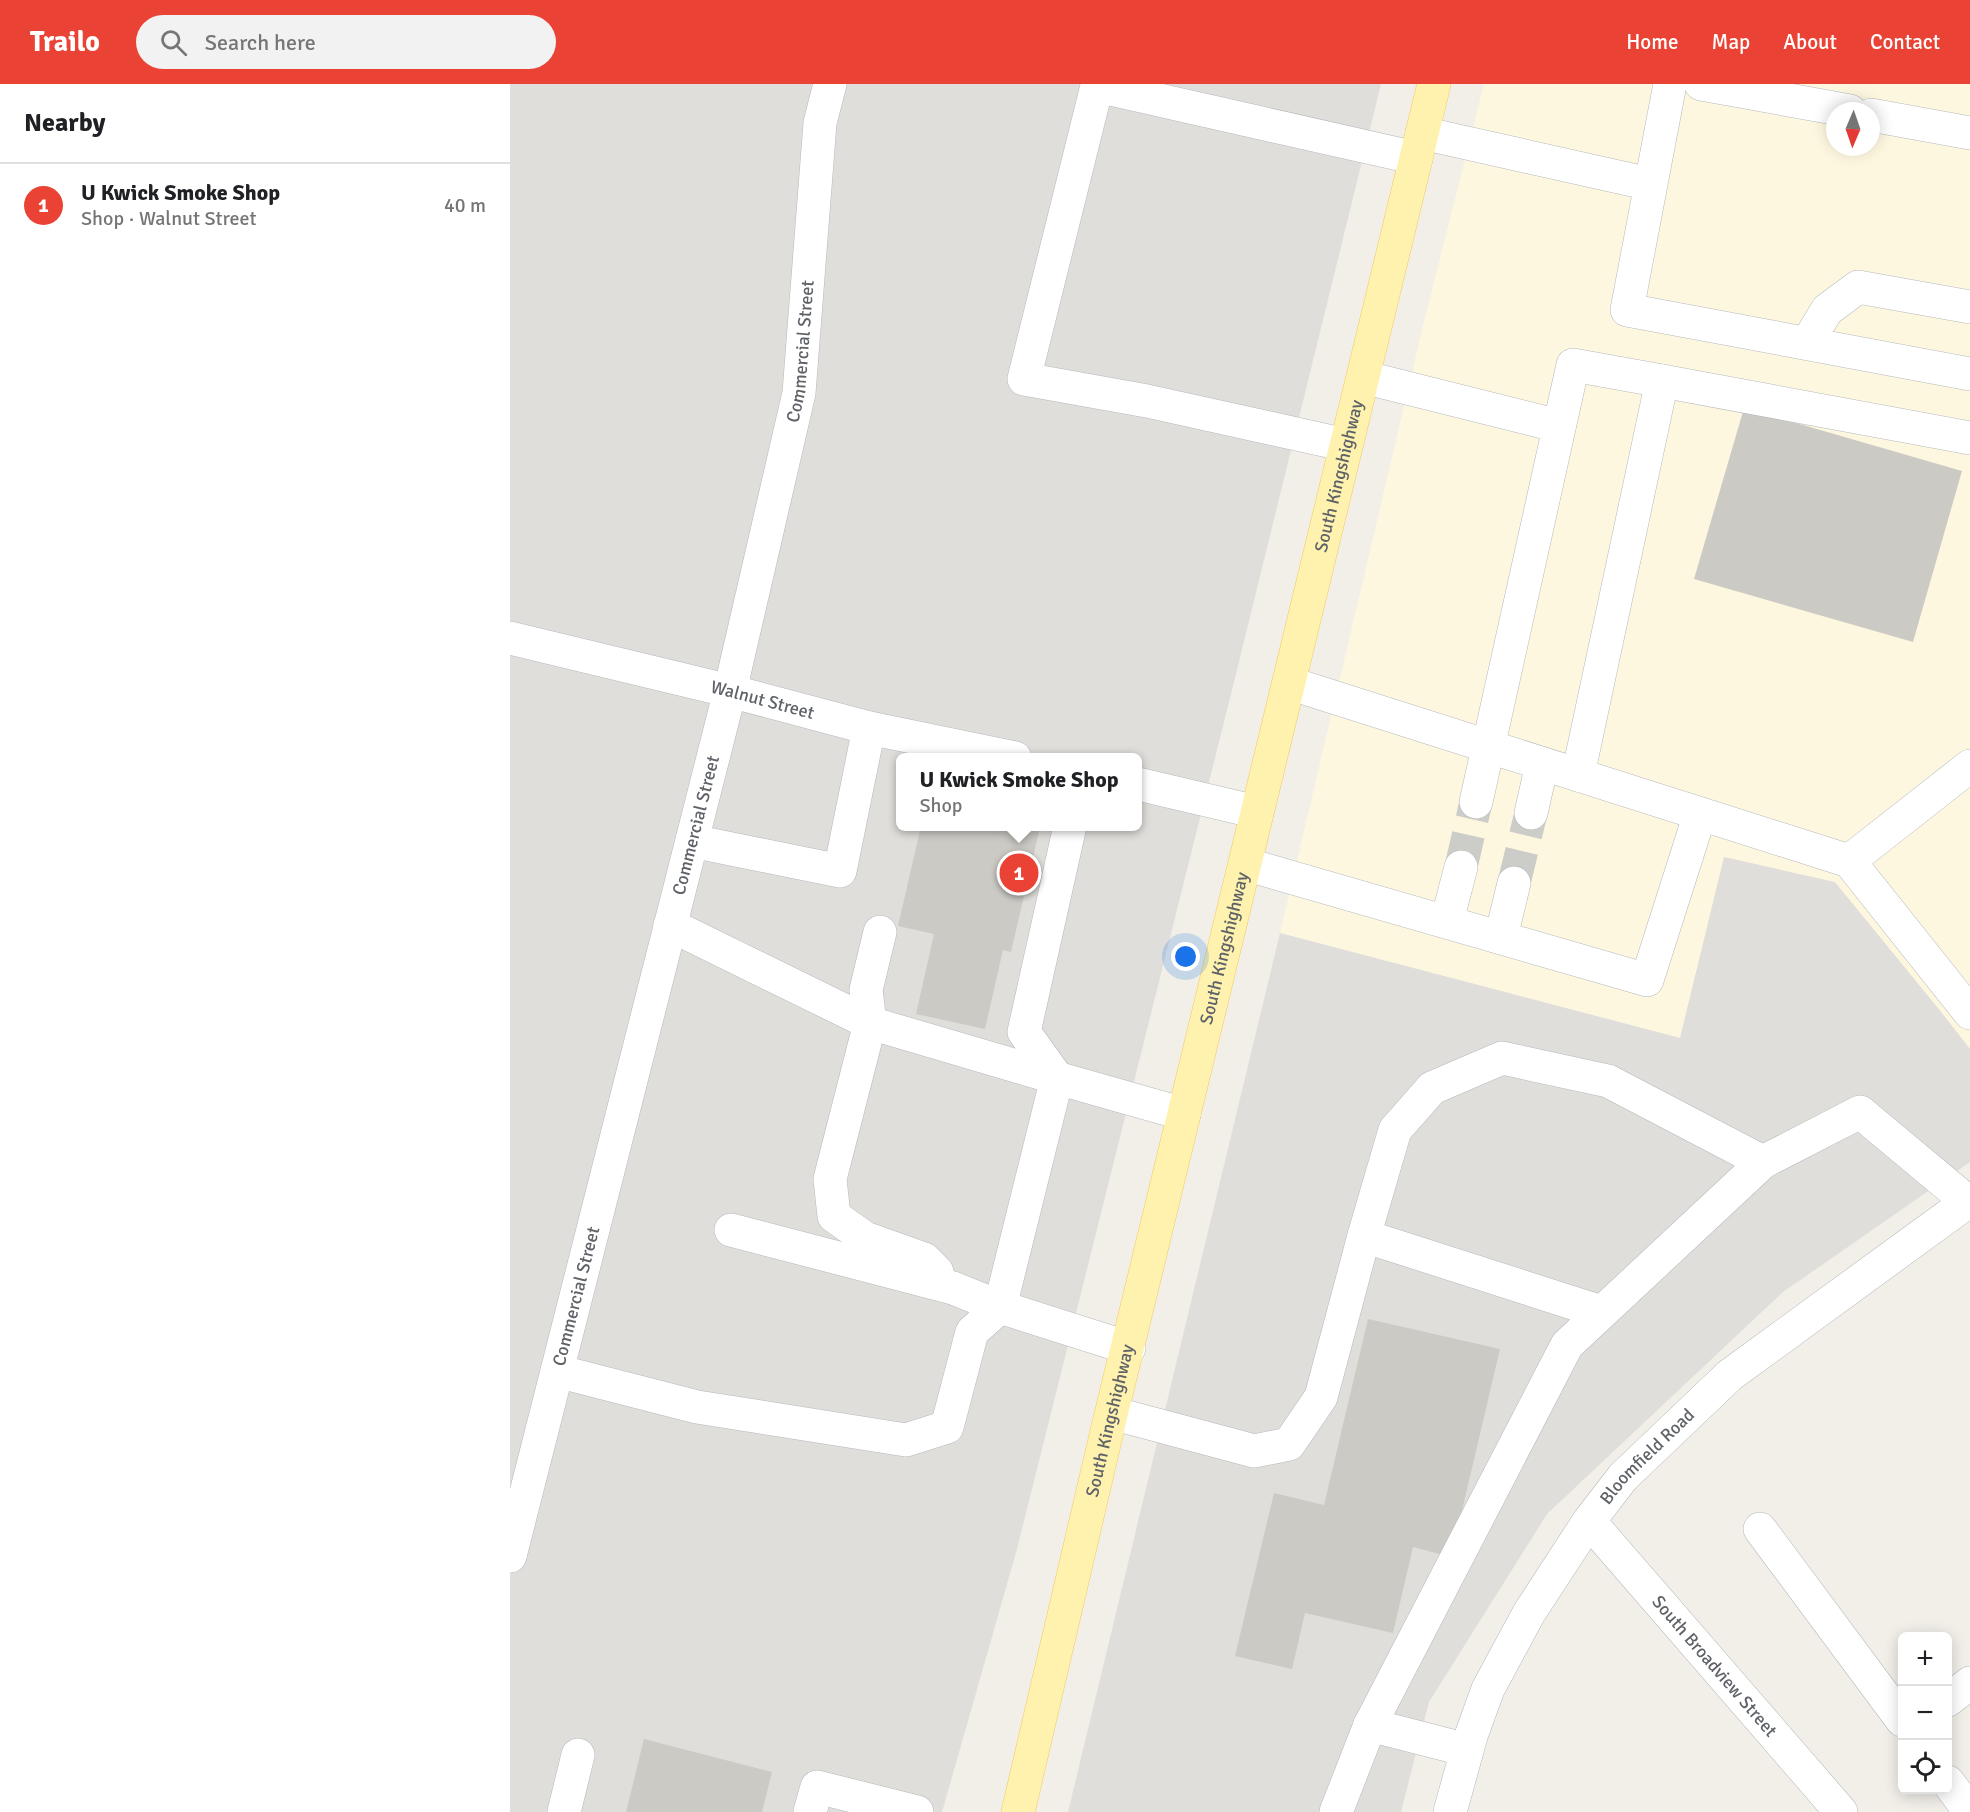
<!DOCTYPE html>
<html lang="en">
<head>
<meta charset="utf-8">
<style>
  :root { --surface:#fff; --page:#f2f2f2; --text:#202124; --muted:#757577; --line:#e0e0e0; --accent:#ea4335 }
  body { margin:0; font-family:Signika,sans-serif; background:var(--page); color:var(--text) }
  .controls { position:absolute; right:18px; bottom:18px; display:grid; overflow:hidden; border-radius:9px; box-shadow:0 3px 15px #0003 }
  .controls button { width:54px; height:54px; display:grid; place-items:center; padding:0; border:0; border-bottom:2px solid var(--line); background:var(--surface); color:var(--text); font:30px sans-serif }
  .compass { position:absolute; left:1316px; top:18px; width:54px; height:54px; border-radius:50%; background:var(--surface); box-shadow:0 3px 15px #0003; rotate:182deg }
  .you { position:absolute; left:676px; top:873px; width:21px; height:21px; margin:-15px; border:4px solid #fff; border-radius:50%; background:#1a73e8; box-shadow:0 0 0 9px #1a73e833 }
  .badge { display:grid; place-items:center; width:39px; height:39px; border-radius:50%; background:var(--accent); color:#fff; font-size:20px; font-weight:700 }
  .pin { position:absolute; translate:-50% -50%; border:3px solid #fff; box-shadow:0 2px 6px #0006 }
  .popup { position:absolute; left:386px; top:669px; width:246px; height:78px; box-sizing:border-box; display:grid; place-content:center; border-radius:9px; background:var(--surface); filter:drop-shadow(0 2px 4px #0005); font-size:20px; white-space:nowrap; color:var(--muted) }
  .popup b { font-size:22px; color:var(--text) }
  .popup::after { content:''; position:absolute; left:50%; top:100%; margin-left:-12px; border:12px solid transparent; border-top-color:var(--surface) }
  .list { margin:0; padding:0; list-style:none }
  h2 { display:flex; justify-content:space-between; align-items:center; height:78px; margin:0; padding:0 24px; font-size:26px }
  h2 small { font-size:20px; font-weight:400; color:var(--muted) }
  .list li { display:grid; grid-template-columns:39px 1fr auto; gap:18px; align-items:center; box-sizing:border-box; height:84px; padding:0 24px; border-top:2px solid var(--line) }
  .list b { display:block; font-size:22px; white-space:nowrap }
  .list p { margin:0; font-size:20px; white-space:nowrap; color:var(--muted) }
  .list em { font-size:20px; font-style:normal; color:var(--muted) }
  .icon { flex:none; width:33px; height:33px; fill:none; stroke:currentColor; stroke-width:2; stroke-linecap:round; stroke-linejoin:round }
  .map { position:relative; flex:none; width:1460px; height:1728px; overflow:hidden }
  header { display:flex; align-items:center; gap:36px; box-sizing:border-box; height:84px; padding:0 30px; background:var(--accent); color:#fff }
  header strong { font-size:28px }
  nav { display:flex; gap:33px; margin-inline-start:auto; font-size:21px }
  .search { width:420px; height:54px; background:var(--page); display:flex; align-items:center; gap:15px; box-sizing:border-box; padding:0 21px; border-radius:33px; color:var(--muted); font-size:22px }
  main { display:flex }
  aside { flex:1; background:var(--surface) }
  .map>svg:first-child { display:block }
  .commercial { fill:#fef7e0; fill-rule:evenodd }
  .industrial { fill:#e0deda; fill-rule:evenodd }
  .building { fill:#cccac5 }
  .lines { fill:none; stroke-linecap:round; stroke-linejoin:round }
  .minor-tunnel { stroke:#ccccc8; stroke-width:33; stroke-dasharray:33 16; stroke-linecap:butt }
  .minor-casing { stroke:#b5b8bc; stroke-width:34 }
  .major-casing { stroke:#f2c960; stroke-width:34 }
  .minor { stroke:#fff; stroke-width:33 }
  .major { stroke:#fff2af; stroke-width:33 }
  .labels { text-anchor:middle; dominant-baseline:central; stroke-width:6; stroke-linejoin:round; paint-order:stroke }
  .street-label { font-size:18px; fill:#5f6368; stroke:#fff }
</style>
</head>
<body>
<header>
<strong>Trailo</strong>
<div class="search"><svg class="icon" aria-label="search" viewBox="0 0 24 24"><circle cx="10" cy="10" r="6"/><path d="M15 15l6 6"/></svg>Search here</div>
<nav><a>Home</a><a>Map</a><a>About</a><a>Contact</a></nav>
</header>
<main>
<aside>
<h2>Nearby<small></small></h2>
<ul class="list">
<li><span class="badge">1</span><div><b>U Kwick Smoke Shop</b><p>Shop · Walnut Street</p></div><em>40 m</em></li>
</ul>
</aside>
<div class="map">
<svg width="1460" height="1728" viewBox="0 0 1460 1728">
  <rect width="100%" height="100%" fill="#f1efe8"/>
  <path class="commercial" d="M974,0H1460V965L1432,929L1214,774L1170,954L770,849L912,246ZM1325,27H1361V63H1325Z"/>
  <path class="industrial" d="M0,0H871L726,590L507,1465L432,1728H0ZM390,674H628V742H390Z
    M1214,773L1325,798L1432,929L1460,965V1078L1273,1208L1037,1430L919,1618L891,1728H558L770,849L1170,954Z"/>
  <path class="building" d="M1234,324L1452,387L1403,558L1184,495Z
    M411,742L530,743L501,868L493,866L475,945L406,930L424,850L388,842Z
    M858,1235L990,1265L941,1473L903,1463L883,1549L795,1529L782,1585L725,1572L764,1409L814,1421Z
    M134,1655L262,1688L252,1728H116Z"/>
  <g class="lines">
    <path class="minor-tunnel" d="M951,783L966,718
      M1004,799L1021,729"/>
    <defs>
      <g id="minor">
        <path d="M1160,0L1117,226L1460,290"/>
        <path d="M1191,0L1340,27"/>
        <path d="M1361,31L1460,49"/>
        <path d="M912,49L1140,100"/>
        <path d="M1297,259L1317,226L1348,203L1460,223"/>
        <path d="M853,293L1049,342"/>
        <path d="M836,361L637,317L514,295L587,2L906,74"/>
        <path id="s1" d="M0,554L220,607L359,644L505,674"/>
        <path d="M779,599L1339,777L1460,929"/>
        <path d="M1068,691L1152,297L1460,354"/>
        <path d="M628,700L747,728"/>
        <path d="M966,718L1063,281L1152,297"/>
        <path d="M1021,729L1032,680"/>
        <path d="M182,757L330,787L359,644"/>
        <path d="M1339,777L1460,682"/>
        <path d="M735,780L1137,896L1190,730"/>
        <path d="M937,837L951,783"/>
        <path d="M160,841L360,939L547,994"/>
        <path d="M370,848L356,906L360,939L320,1095L324,1132L355,1154L414,1175L427,1188"/>
        <path d="M991,853L1004,799"/>
        <path d="M547,994L514,948L560,742"/>
        <path d="M221,1146L443,1204L490,1223L547,994L674,1030"/>
        <path d="M854,1152L885,1046L922,1004L992,974L1098,997L1253,1078"/>
        <path d="M47,1287L187,1323L396,1356L437,1343L462,1248L490,1223L619,1264"/>
        <path d="M602,1329L744,1367L779,1360L811,1313L854,1152L1091,1228"/>
        <path id="s2" d="M1079,1437L1331,1728"/>
        <path d="M1250,1445L1392,1636"/>
        <path id="s3" d="M0,1472L220,607L289,309L310,39L320,0"/>
        <path d="M1438,1616L1460,1599"/>
        <path d="M860,1641L957,1666"/>
        <path d="M1438,1698L1460,1728"/>
        <path d="M54,1728L68,1671"/>
        <path d="M300,1728L307,1703L407,1728"/>
        <path d="M826,1728L860,1641L1057,1261L1253,1078L1350,1028L1458,1118"/>
        <path id="s4" d="M940,1728L961,1652L978,1605L1019,1529L1079,1437L1113,1393L1220,1291L1460,1116"/>
      </g>
      <g id="major">
        <path id="s5" d="M508,1728L598,1343L924,0"/>
      </g>
    </defs>
    <use href="#minor" class="minor-casing"/>
    <use href="#major" class="major-casing"/>
    <use href="#minor" class="minor"/>
    <use href="#major" class="major"/>
  </g>
  <g class="labels">
    <g class="street-label">
      <text stroke="none"><textPath href="#s3" startOffset="1240">Commercial Street</textPath></text>
      <text stroke="none"><textPath href="#s5" startOffset="1374">South Kingshighway</textPath></text>
      <text stroke="none"><textPath href="#s1" startOffset="260">Walnut Street</textPath></text>
      <text stroke="none"><textPath href="#s3" startOffset="754">Commercial Street</textPath></text>
      <text stroke="none"><textPath href="#s5" startOffset="888">South Kingshighway</textPath></text>
      <text stroke="none"><textPath href="#s3" startOffset="268">Commercial Street</textPath></text>
      <text stroke="none"><textPath href="#s5" startOffset="402">South Kingshighway</textPath></text>
      <text stroke="none"><textPath href="#s4" startOffset="412">Bloomfield Road</textPath></text>
      <text stroke="none"><textPath href="#s2" startOffset="192">South Broadview Street</textPath></text>
    </g>
  </g>
</svg>
<div class="controls">
<button>+</button>
<button>−</button>
<button><svg class="icon" aria-label="locate" viewBox="0 0 24 24"><circle cx="12" cy="12" r="6"/><path d="M12 2v4M12 18v4M2 12h4M18 12h4"/></svg></button>
</div>
<svg class="compass" viewBox="-18 -18 36 36"><path d="M0-13l5 13h-10z" fill="#e53935"/><path d="M0 13l5-13h-10z" fill="#757577"/></svg>
<div class="you"></div>
<div class="pin badge" style="left:509px;top:789px">1</div>
<div class="popup"><b>U Kwick Smoke Shop</b>Shop</div>
</div>
</main>
</body>
</html>
